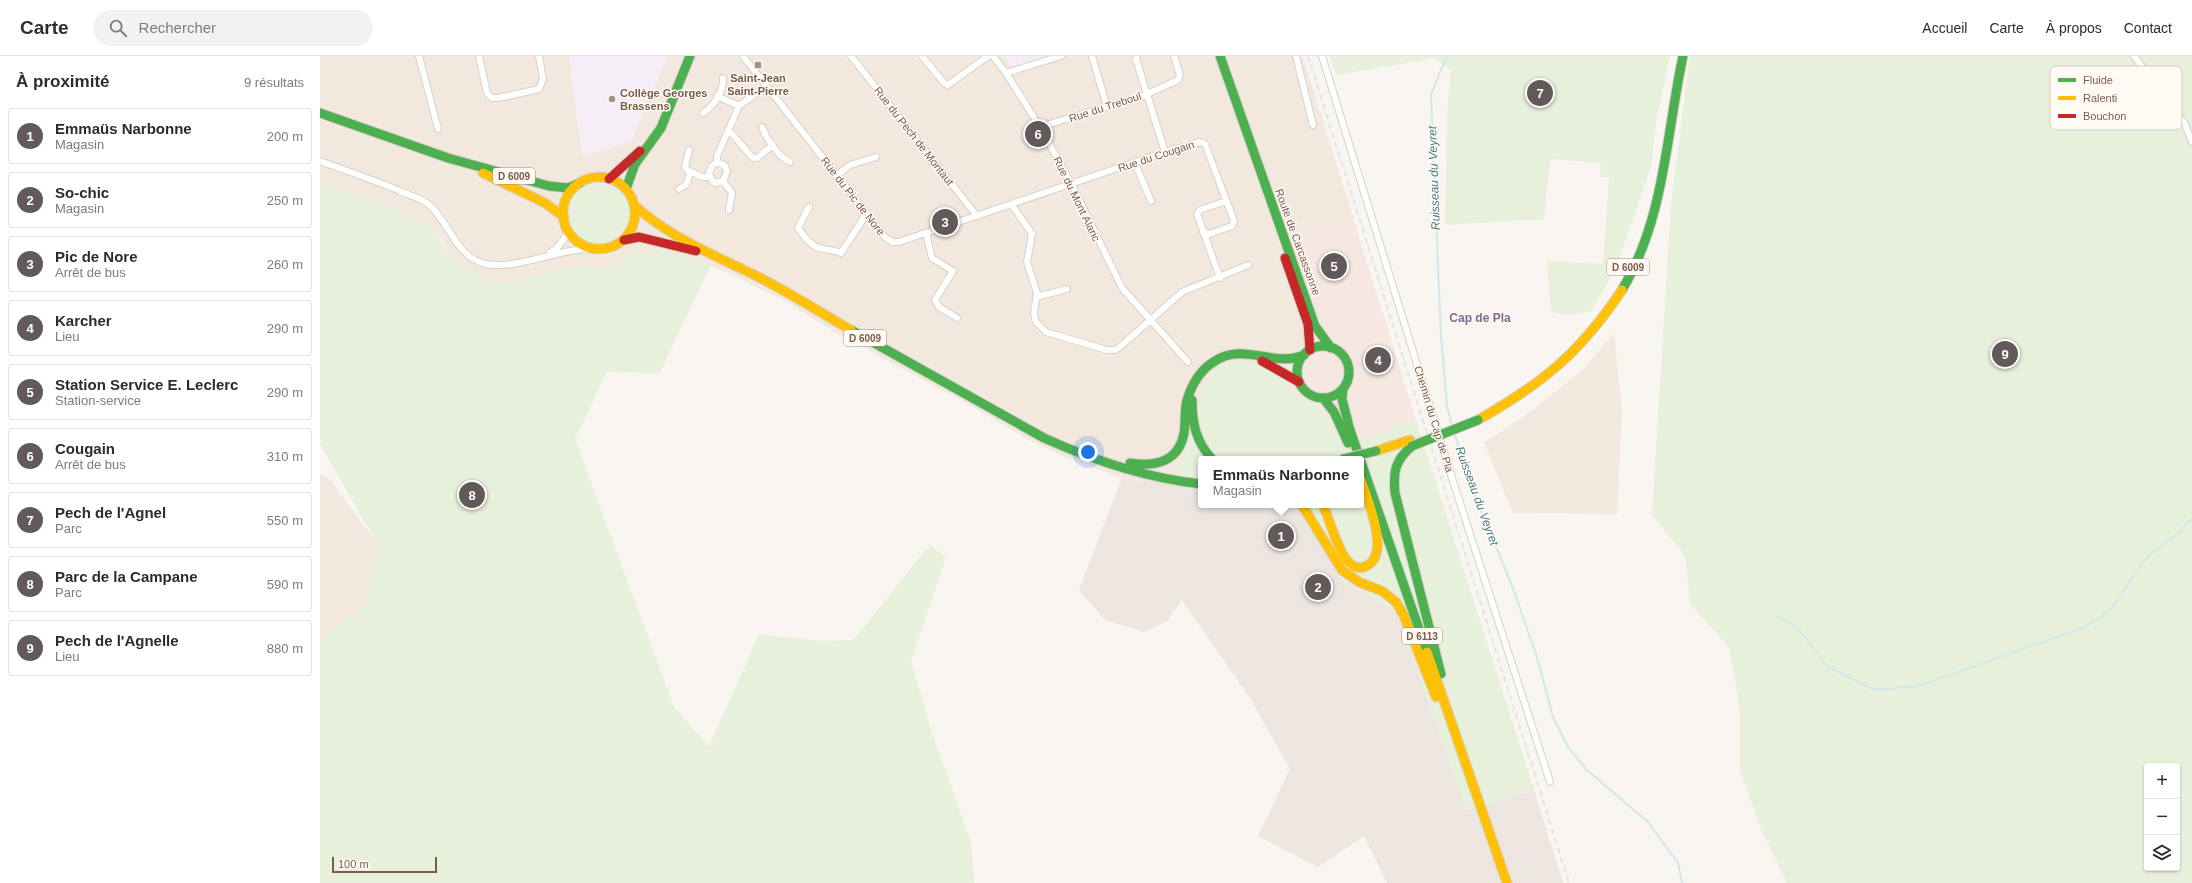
<!DOCTYPE html>
<html lang="fr">
<head>
<meta charset="utf-8">
<style>
  :root { --surface:#fff; --page:#f2f2f3; --text:#2b2b33; --muted:#7c7c81; --line:#e1e1e2; --accent:#625958 }
  body { margin:0; font-family:Arial,sans-serif; background:var(--page); color:var(--text) }
  .controls { position:absolute; right:12px; bottom:12px; display:grid; overflow:hidden; border-radius:4px; box-shadow:0 1px 3px #0004 }
  .controls button { width:36px; height:36px; display:grid; place-items:center; padding:0; border:0; border-bottom:1px solid var(--line); background:var(--surface); color:var(--text); font:20px sans-serif }
  .scale { position:absolute; left:12px; bottom:10px; width:105px; box-sizing:border-box; padding-left:4px; border:2px solid #7a5c4d; border-top:0; font-size:11px; line-height:14px; white-space:nowrap; color:#7a5c4d; -webkit-text-stroke:3px #fffaf3; paint-order:stroke }
  .you { position:absolute; left:768px; top:396px; width:14px; height:14px; margin:-10px; border:3px solid #fff; border-radius:50%; background:#1a73e8; box-shadow:0 0 0 6px #1a73e833 }
  .badge { display:grid; place-items:center; width:26px; height:26px; border-radius:50%; background:var(--accent); color:#fff; font-size:13px; font-weight:700 }
  .pin { position:absolute; translate:-50% -50%; border:2px solid #fff; box-shadow:0 1px 4px #0006 }
  .popup { position:absolute; left:878px; top:400px; width:166px; height:52px; box-sizing:border-box; display:grid; place-content:center; border-radius:4px; background:var(--surface); filter:drop-shadow(0 1px 3px #0005); font-size:13px; white-space:nowrap; color:var(--muted) }
  .popup b { font-size:15px; color:var(--text) }
  .popup::after { content:''; position:absolute; left:50%; top:100%; margin-left:-8px; border:8px solid transparent; border-top-color:var(--surface) }
  .list { margin:0; padding:0; list-style:none }
  h2 { display:flex; justify-content:space-between; align-items:center; height:52px; margin:0; padding:0 16px; font-size:17px }
  h2 small { font-size:13px; font-weight:400; color:var(--muted) }
  .list li { display:grid; grid-template-columns:26px 1fr auto; gap:12px; align-items:center; box-sizing:border-box; height:56px; margin:0 8px 8px; padding:0 8px; border:1px solid var(--line); border-radius:4px }
  .list b { display:block; font-size:15px; white-space:nowrap }
  .list p { margin:0; font-size:13px; white-space:nowrap; color:var(--muted) }
  .list em { font-size:13px; font-style:normal; color:var(--muted) }
  .icon { flex:none; width:22px; height:22px; fill:none; stroke:currentColor; stroke-width:2; stroke-linecap:round; stroke-linejoin:round }
  .map { position:relative; flex:none; width:1872px; height:827px; overflow:hidden }
  header { display:flex; align-items:center; gap:24px; box-sizing:border-box; height:56px; padding:0 20px; background:var(--surface); border-bottom:1px solid var(--line) }
  header strong { font-size:19px }
  nav { display:flex; gap:22px; margin-inline-start:auto; font-size:14px }
  .search { width:280px; height:36px; background:var(--page); display:flex; align-items:center; gap:10px; box-sizing:border-box; padding:0 14px; border-radius:22px; color:var(--muted); font-size:15px }
  main { display:flex }
  aside { flex:1; background:var(--surface) }
  .map>svg:first-child { display:block }
  .residential { fill:#f2e8de }
  .commercial { fill:#f6e8e1 }
  .industrial { fill:#ede5e0 }
  .education { fill:#f6eef6 }
  .green { fill:#e7f0db; fill-rule:evenodd }
  .lines { fill:none; stroke-linecap:round; stroke-linejoin:round }
  .stream { stroke:#d0e8ea; stroke-width:2 }
  .street-casing { stroke:#d7d1cb; stroke-width:8 }
  .fast-casing { stroke:#d9d2cb; stroke-width:11 }
  .slow-casing { stroke:#d9d2cb; stroke-width:11 }
  .jam-casing { stroke:#d9d2cb; stroke-width:11 }
  .street { stroke:#fefefd; stroke-width:6 }
  .fast { stroke:#4caf50; stroke-width:9 }
  .slow { stroke:#ffc107; stroke-width:9 }
  .jam { stroke:#c62828; stroke-width:9 }
  .rail { stroke:#e6e3e7; stroke-width:2; stroke-dasharray:6 4; stroke-linecap:butt }
  .fast-bridge-casing { stroke:#dad1cc; stroke-width:11; stroke-linecap:butt }
  .fast-bridge { stroke:#4caf50; stroke-width:9 }
  .poi-dot { fill:#a69286; stroke:#fffaf3; stroke-width:1.5 }
  .labels { text-anchor:middle; dominant-baseline:central; stroke-width:3; stroke-linejoin:round; paint-order:stroke }
  .shield { fill:#fffaf3; stroke:#a28b7f; stroke-width:1 }
  .shield-label { font-size:10px; font-weight:bold; fill:#7a5c4d }
  .poi-label { font-size:11px; font-weight:bold; fill:#7a5c4d; stroke:#fffaf3 }
  .street-label { font-size:11px; fill:#7a5c4d; stroke:#fffaf3 }
  .water-label { font-size:12px; font-style:italic; fill:#437c86; stroke:#fffaf3 }
  .neighbourhood-label { font-size:12px; font-weight:bold; fill:#846695; stroke:#fffaf3 }
  .key { fill:#fffaf3; stroke:#d7cbc1; stroke-width:1 }
  .key-label { font-size:11px; fill:#7a5c4d }
</style>
</head>
<body>
<header>
<strong>Carte</strong>
<div class="search"><svg class="icon" aria-label="search" viewBox="0 0 24 24"><circle cx="10" cy="10" r="6"/><path d="M15 15l6 6"/></svg>Rechercher</div>
<nav><a>Accueil</a><a>Carte</a><a>À propos</a><a>Contact</a></nav>
</header>
<main>
<aside>
<h2>À proximité<small>9 résultats</small></h2>
<ul class="list">
<li><span class="badge">1</span><div><b>Emmaüs Narbonne</b><p>Magasin</p></div><em>200 m</em></li>
<li><span class="badge">2</span><div><b>So-chic</b><p>Magasin</p></div><em>250 m</em></li>
<li><span class="badge">3</span><div><b>Pic de Nore</b><p>Arrêt de bus</p></div><em>260 m</em></li>
<li><span class="badge">4</span><div><b>Karcher</b><p>Lieu</p></div><em>290 m</em></li>
<li><span class="badge">5</span><div><b>Station Service E. Leclerc</b><p>Station-service</p></div><em>290 m</em></li>
<li><span class="badge">6</span><div><b>Cougain</b><p>Arrêt de bus</p></div><em>310 m</em></li>
<li><span class="badge">7</span><div><b>Pech de l'Agnel</b><p>Parc</p></div><em>550 m</em></li>
<li><span class="badge">8</span><div><b>Parc de la Campane</b><p>Parc</p></div><em>590 m</em></li>
<li><span class="badge">9</span><div><b>Pech de l'Agnelle</b><p>Lieu</p></div><em>880 m</em></li>
</ul>
</aside>
<div class="map">
<svg width="1872" height="827" viewBox="0 0 1872 827">
  <rect width="100%" height="100%" fill="#f9f5f0"/>
  <path class="residential" d="M0,0H983L1035,168L980,179L1009,279L983,289L966,320L860,412L854,429L802,422L743,400L707,383L648,348L521,280L462,243L391,209L342,192L313,199L291,212L257,210L174,229L147,214L132,201L120,182L103,168L52,145L0,126Z
    M1294,277L1302,354L1297,458L1193,457L1164,387L1216,352L1264,312Z
    M0,418L8,421L58,489L46,546L0,587Z"/>
  <path class="commercial" d="M1035,168L1096,364L1021,389L1012,367L1001,352L987,346L974,336L966,320L983,289L1009,279L979,178Z"/>
  <path class="industrial" d="M802,422L854,429L881,435V449H957L979,453L1078,557L1146,754L1214,734L1243,827H1067L1044,780L998,811L938,780L970,713L930,642L862,544L847,565L824,576L785,564L759,534Z"/>
  <path class="education" d="M249,0H348L311,86L262,100Z
    M685,0H728L691,11Z"/>
  <path class="green" d="M1010,0H1350L1336,66L1331,111L1296,212L1271,255L1250,259L1231,256L1227,205L1283,208L1289,122L1280,121L1281,107L1230,103L1224,163L1125,169L1127,58L1131,15L1115,2L1016,19Z
    M1370,0H1872V827H1467L1442,776L1420,715V653L1409,591L1370,548L1365,500L1332,459L1351,149ZM1827,710H1857V812H1827Z
    M248 157a31 31 0 1 1 62 0a31 31 0 1 1-62 0Z
    M0,126C32,137 74,150 103,168C118,177 122,190 133,202C144,214 159,221 174,229L257,210L291,212L313,199L342,192L391,209L339,318L287,315L255,383L354,651L389,691L439,578L501,585L533,584L610,489L626,501L591,605L612,677L651,786L654,827H0V587L46,546L58,489L0,388Z
    M924,305L966,320L975,336L987,346L1001,352L1012,367L1021,389L1096,364L1214,734L1146,754L1078,557L1022,525L979,453L957,449H1041V403H881V435L854,429L884,331L902,308Z"/>
  <g class="lines">
    <path class="stream" d="M1127,0L1111,38L1121,280L1127,350L1132,370
      M1134,376L1152,432L1191,527L1216,598L1233,661L1248,691L1267,714L1328,766L1358,807L1362,827
      M1458,560L1477,571L1508,611L1554,634L1598,630L1766,571L1792,552L1820,510L1832,497L1859,476L1872,462"/>
    <defs>
      <path id="street" d="M99,0L118,73
        M159,0L167,37L172,42H178L219,33L223,23L219,0
        M423,0L565,181L572,186H579L845,96L880,86L885,88L914,165L912,170L889,178L883,176
        M531,0L657,160
        M602,0L624,27L628,29L668,0
        M673,0L686,17L720,71L752,129L802,232L868,306
        M772,0L787,51
        M817,0L816,3L845,96
        M976,0L993,69
        M1002,0L1132,422L1230,726
        M1814,0L1865,68L1872,86
        M686,17L741,0
        M397,40L419,50
        M383,57C394,50 404,35 403,22
        M442,71C447,84 458,100 470,106
        M720,71L825,39L858,24L860,19L854,0
        M408,76L412,78L433,102H437L453,89
        M369,94L365,111L367,114L382,121H389
        M0,105C27,115 54,124 80,135C88,139 98,141 105,146C129,162 135,202 166,208C197,214 239,192 273,193
        M397,106L392,110L389,117L392,125L396,127L403,125L407,115L405,110L397,106V100L419,50L446,30
        M815,107L831,145
        M517,119L530,109L556,101
        M403,125L412,137L409,154
        M359,133L366,129L370,117
        M692,149L712,178L707,206L717,237L714,257L716,266L726,276L787,294H795L801,290L862,236L928,209
        M489,151L478,172C483,179 488,187 496,191C502,194 512,193 521,197L547,157
        M606,177L612,202L633,215L615,244L619,251L637,262
        M230,197L238,191L249,176
        M900,222L877,158L880,154L906,145
        M716,241L747,233"/>
      <path id="fast" d="M900,0L995,270L1011,292
        M0,57L128,102L229,130L248,132L260,127
        M306,133L315,108L341,72L370,0
        M1302,234C1345,162 1346,79 1363,0
        M531,274L724,382C775,405 826,422 881,428
        M977 316a26 26 0 1 1 52 0a26 26 0 1 1-52 0Z
        M1023,333L1022,343L1030,374L1107,596
        M1003,342L1014,356L1028,387
        M872,344C872,367 876,386 892,403
        M1092,390C1075,404 1073,416 1075,437L1121,618
        M810,407C835,411 859,406 864,377C866,366 864,355 867,344C872,328 881,313 895,305C924,286 954,312 984,299"/>
      <path id="slow" d="M163,117L225,147L244,161
        M243 157a36 36 0 1 1 72 0a36 36 0 1 1-72 0Z
        M314,149C347,179 385,195 424,214C461,231 496,254 531,274
        M1158,364C1223,327 1260,297 1302,234
        M1056,395L1090,384
        M982,449L1022,514L1039,526L1062,535L1076,546L1084,560L1116,641
        M1003,449C1010,465 1016,489 1026,503C1030,508 1037,514 1044,511C1073,501 1047,443 1041,424
        M1107,596L1187,827"/>
      <path id="jam" d="M289,123L320,95
        M304,184L319,181L376,195
        M965,202L988,268L990,294
        M942,305L979,326"/>
    </defs>
    <use href="#street" class="street-casing"/>
    <use href="#fast" class="fast-casing"/>
    <use href="#slow" class="slow-casing"/>
    <use href="#jam" class="jam-casing"/>
    <use href="#street" class="street"/>
    <use href="#fast" class="fast"/>
    <use href="#slow" class="slow"/>
    <use href="#jam" class="jam"/>
    <path class="rail" d="M988,0L1249,827"/>
    <defs>
      <path id="fast-bridge" d="M1092,390L1158,364
        M1023,403L1056,395"/>
    </defs>
    <use href="#fast-bridge" class="fast-bridge-casing"/>
    <use href="#fast-bridge" class="fast-bridge"/>
  </g>
  <g class="poi-dot">
    <rect x="434" y="5" width="8" height="8" rx="2"/>
    <circle cx="292" cy="43" r="4"/>
  </g>
  <g class="labels">
    <g class="shield">
      <rect x="173" y="112" width="42" height="16" rx="3"/>
      <rect x="1287" y="203" width="42" height="16" rx="3"/>
      <rect x="524" y="274" width="42" height="16" rx="3"/>
      <rect x="1082" y="572" width="40" height="16" rx="3"/>
    </g>
    <g class="shield-label">
      <text x="194" y="120">D 6009</text>
      <text x="1308" y="211">D 6009</text>
      <text x="545" y="282">D 6009</text>
      <text x="1102" y="580">D 6113</text>
    </g>
    <g class="poi-label">
      <text x="438" y="22">Saint-Jean<tspan x="438" dy="13">Saint-Pierre</tspan></text>
      <text x="300" y="37" text-anchor="start">Collège Georges<tspan x="300" dy="13">Brassens</tspan></text>
    </g>
    <g class="street-label">
      <text transform="translate(785 51) rotate(-18)">Rue du Treboul</text>
      <text transform="translate(594 80) rotate(52)">Rue du Pech de Montaut</text>
      <text transform="translate(836 100) rotate(-18)">Rue du Cougain</text>
      <text transform="translate(533 140) rotate(52)">Rue du Pic de Nore</text>
      <text transform="translate(757 143) rotate(64)">Rue du Mont Alaric</text>
      <text transform="translate(978 186) rotate(70)">Route de Carcassonne</text>
      <text transform="translate(1114 363) rotate(73)">Chemin du Cap de Pla</text>
    </g>
    <g class="water-label">
      <text transform="translate(1114 122) rotate(-92)">Ruisseau du Veyret</text>
      <text transform="translate(1157 440) rotate(70)">Ruisseau du Veyret</text>
    </g>
    <g class="neighbourhood-label">
      <text x="1160" y="262">Cap de Pla</text>
    </g>
  </g>
  <rect x="1730" y="10" width="132" height="64" rx="6" class="key"/>
  <rect x="1738" y="22" width="18" height="4" fill="#4caf50"/>
  <rect x="1738" y="40" width="18" height="4" fill="#ffc107"/>
  <rect x="1738" y="58" width="18" height="4" fill="#c62828"/>
  <g class="key-label">
    <text x="1763" y="28">Fluide</text>
    <text x="1763" y="46">Ralenti</text>
    <text x="1763" y="64">Bouchon</text>
  </g>
</svg>
<div class="controls">
<button>+</button>
<button>−</button>
<button><svg class="icon" aria-label="layers" viewBox="0 0 24 24"><path d="M12 4l9 5-9 5-9-5zM3 14l9 5 9-5"/></svg></button>
</div>
<div class="scale">100 m</div>
<div class="you"></div>
<div class="pin badge" style="left:961px;top:480px">1</div>
<div class="popup"><b>Emmaüs Narbonne</b>Magasin</div>
<div class="pin badge" style="left:998px;top:531px">2</div>
<div class="pin badge" style="left:625px;top:166px">3</div>
<div class="pin badge" style="left:1058px;top:304px">4</div>
<div class="pin badge" style="left:1014px;top:210px">5</div>
<div class="pin badge" style="left:718px;top:78px">6</div>
<div class="pin badge" style="left:1220px;top:37px">7</div>
<div class="pin badge" style="left:152px;top:439px">8</div>
<div class="pin badge" style="left:1685px;top:298px">9</div>
</div>
</main>
</body>
</html>
